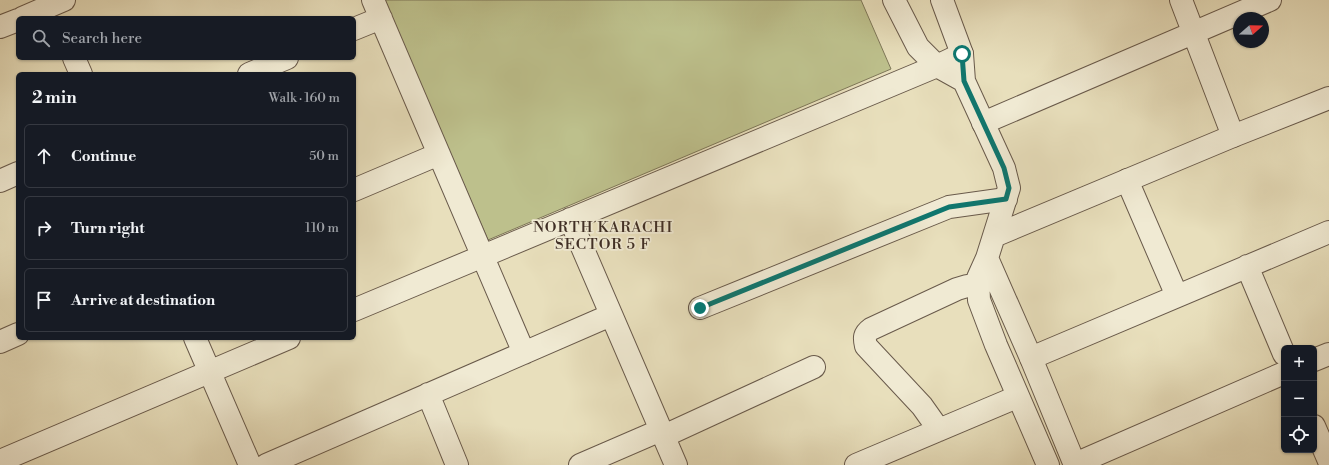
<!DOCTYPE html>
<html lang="en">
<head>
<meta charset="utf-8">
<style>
  :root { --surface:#171b24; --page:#20242c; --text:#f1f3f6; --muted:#9ea1a6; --line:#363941 }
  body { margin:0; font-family:"Libre Bodoni",serif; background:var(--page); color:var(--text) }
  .controls { position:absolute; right:12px; bottom:12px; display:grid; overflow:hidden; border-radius:6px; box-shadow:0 1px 3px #0004 }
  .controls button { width:36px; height:36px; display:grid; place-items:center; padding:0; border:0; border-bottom:1px solid var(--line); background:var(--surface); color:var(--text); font:20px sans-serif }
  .compass { position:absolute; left:1233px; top:12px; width:36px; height:36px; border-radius:50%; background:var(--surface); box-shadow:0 1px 3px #0004; rotate:70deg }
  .stop { position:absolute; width:12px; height:12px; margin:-9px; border:3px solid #0f766e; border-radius:50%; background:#fff }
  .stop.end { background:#0f766e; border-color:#fff; box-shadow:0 1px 4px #0008 }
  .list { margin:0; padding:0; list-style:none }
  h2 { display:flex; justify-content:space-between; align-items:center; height:52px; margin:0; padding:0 16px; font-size:17px }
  h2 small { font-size:13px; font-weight:400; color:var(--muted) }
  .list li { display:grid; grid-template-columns:26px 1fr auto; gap:12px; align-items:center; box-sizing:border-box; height:64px; margin:0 8px 8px; padding:0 8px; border:1px solid var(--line); border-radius:6px }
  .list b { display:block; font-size:15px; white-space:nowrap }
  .list em { font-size:13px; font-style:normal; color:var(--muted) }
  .icon { flex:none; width:22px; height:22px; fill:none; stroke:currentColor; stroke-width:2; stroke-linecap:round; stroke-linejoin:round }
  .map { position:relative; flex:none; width:1329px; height:465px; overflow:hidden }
  .search { position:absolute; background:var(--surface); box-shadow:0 1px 3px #0004; left:16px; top:16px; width:340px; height:44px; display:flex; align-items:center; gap:10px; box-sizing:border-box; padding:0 14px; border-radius:6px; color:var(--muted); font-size:15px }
  .panel { position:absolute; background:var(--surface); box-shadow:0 1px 3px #0004; left:16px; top:72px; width:340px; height:268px; border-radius:6px }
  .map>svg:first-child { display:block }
  .green { fill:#bdc08c; stroke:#7e7758 }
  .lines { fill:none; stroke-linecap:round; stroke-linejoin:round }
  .minor-casing { stroke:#695a4b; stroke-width:24 }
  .tertiary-casing { stroke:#695a4b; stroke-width:24 }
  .minor { stroke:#f0ead3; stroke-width:22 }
  .tertiary { stroke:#f0ead3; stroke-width:22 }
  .route { stroke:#0f766e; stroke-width:5 }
  .labels { text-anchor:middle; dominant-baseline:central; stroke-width:3.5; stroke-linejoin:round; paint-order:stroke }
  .neighbourhood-label { font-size:15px; letter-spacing:1px; fill:#3f2e25; stroke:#f0ead3 }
</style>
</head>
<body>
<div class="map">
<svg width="1329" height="465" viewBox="0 0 1329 465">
  <rect width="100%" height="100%" fill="#e8dfbc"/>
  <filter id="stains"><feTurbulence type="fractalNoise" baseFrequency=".005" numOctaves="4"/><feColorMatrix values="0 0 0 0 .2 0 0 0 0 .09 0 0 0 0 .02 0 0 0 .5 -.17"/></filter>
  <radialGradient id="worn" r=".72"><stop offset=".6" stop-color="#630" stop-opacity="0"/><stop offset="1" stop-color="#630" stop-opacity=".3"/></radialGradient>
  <path class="green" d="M384,0H861L891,69L488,240Z"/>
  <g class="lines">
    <defs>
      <path id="minor" d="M373,0L524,353
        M1181,0L1233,136
        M22,18L64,0
        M0,27L18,20
        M354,29L381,18
        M74,58L81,74
        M249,74L287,58
        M983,123L1270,0
        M1127,180L1177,296
        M0,181L18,173
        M354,190L439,154
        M570,219L676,465
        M1247,266L1284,354
        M700,308L949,207L1006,199
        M354,310L937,66L962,54
        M195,338L250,465
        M0,342L18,334
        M1031,358L1329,232
        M1314,360L1329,354
        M428,394L457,465
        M1314,426L1329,461
        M939,430L922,406L866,346C864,338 864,334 871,329L957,289L967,286H979
        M664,436L814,367
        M0,461L289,338
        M1075,464L1284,373
        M266,465L611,315
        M580,465L661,430
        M856,465L1017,397"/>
      <path id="tertiary" d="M894,0L918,47L937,66L964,81
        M942,0L962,54L964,81L1004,168L1009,188L987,258L978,278L979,300L996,345L1048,465
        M994,236L1233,136L1329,98
        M987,258L1031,358L1075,465"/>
    </defs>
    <use href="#minor" class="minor-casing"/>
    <use href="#tertiary" class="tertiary-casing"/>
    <use href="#minor" class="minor"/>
    <use href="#tertiary" class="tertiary"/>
  </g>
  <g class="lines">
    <path class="route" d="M700,308L949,207L1006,199L1009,188L1004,168L964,81L962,54"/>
  </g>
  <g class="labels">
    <g class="neighbourhood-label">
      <text x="603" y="227">NORTH KARACHI<tspan x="603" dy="17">SECTOR 5 F</tspan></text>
    </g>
  </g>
  <rect width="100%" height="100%" filter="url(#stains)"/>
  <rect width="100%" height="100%" fill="url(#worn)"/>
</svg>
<div class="controls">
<button>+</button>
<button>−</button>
<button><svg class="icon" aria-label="locate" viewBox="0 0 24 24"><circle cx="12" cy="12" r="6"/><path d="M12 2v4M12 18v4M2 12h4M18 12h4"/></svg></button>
</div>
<svg class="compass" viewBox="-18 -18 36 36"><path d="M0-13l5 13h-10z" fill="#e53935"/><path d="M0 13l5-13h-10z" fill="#9ea1a6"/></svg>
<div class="stop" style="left:962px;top:54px"></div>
<div class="stop end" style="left:700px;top:308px"></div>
<div class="search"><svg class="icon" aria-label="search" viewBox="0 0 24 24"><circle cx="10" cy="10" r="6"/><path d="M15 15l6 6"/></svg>Search here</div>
<section class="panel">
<h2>2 min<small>Walk · 160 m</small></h2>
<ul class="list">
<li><svg class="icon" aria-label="ahead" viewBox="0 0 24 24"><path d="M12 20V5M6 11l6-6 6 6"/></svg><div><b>Continue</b></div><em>50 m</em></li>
<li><svg class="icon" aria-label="right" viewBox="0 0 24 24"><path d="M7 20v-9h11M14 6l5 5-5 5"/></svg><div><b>Turn right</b></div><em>110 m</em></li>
<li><svg class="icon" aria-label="arrive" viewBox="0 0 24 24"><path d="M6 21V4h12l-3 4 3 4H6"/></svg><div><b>Arrive at destination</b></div></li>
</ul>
</section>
</div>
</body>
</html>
